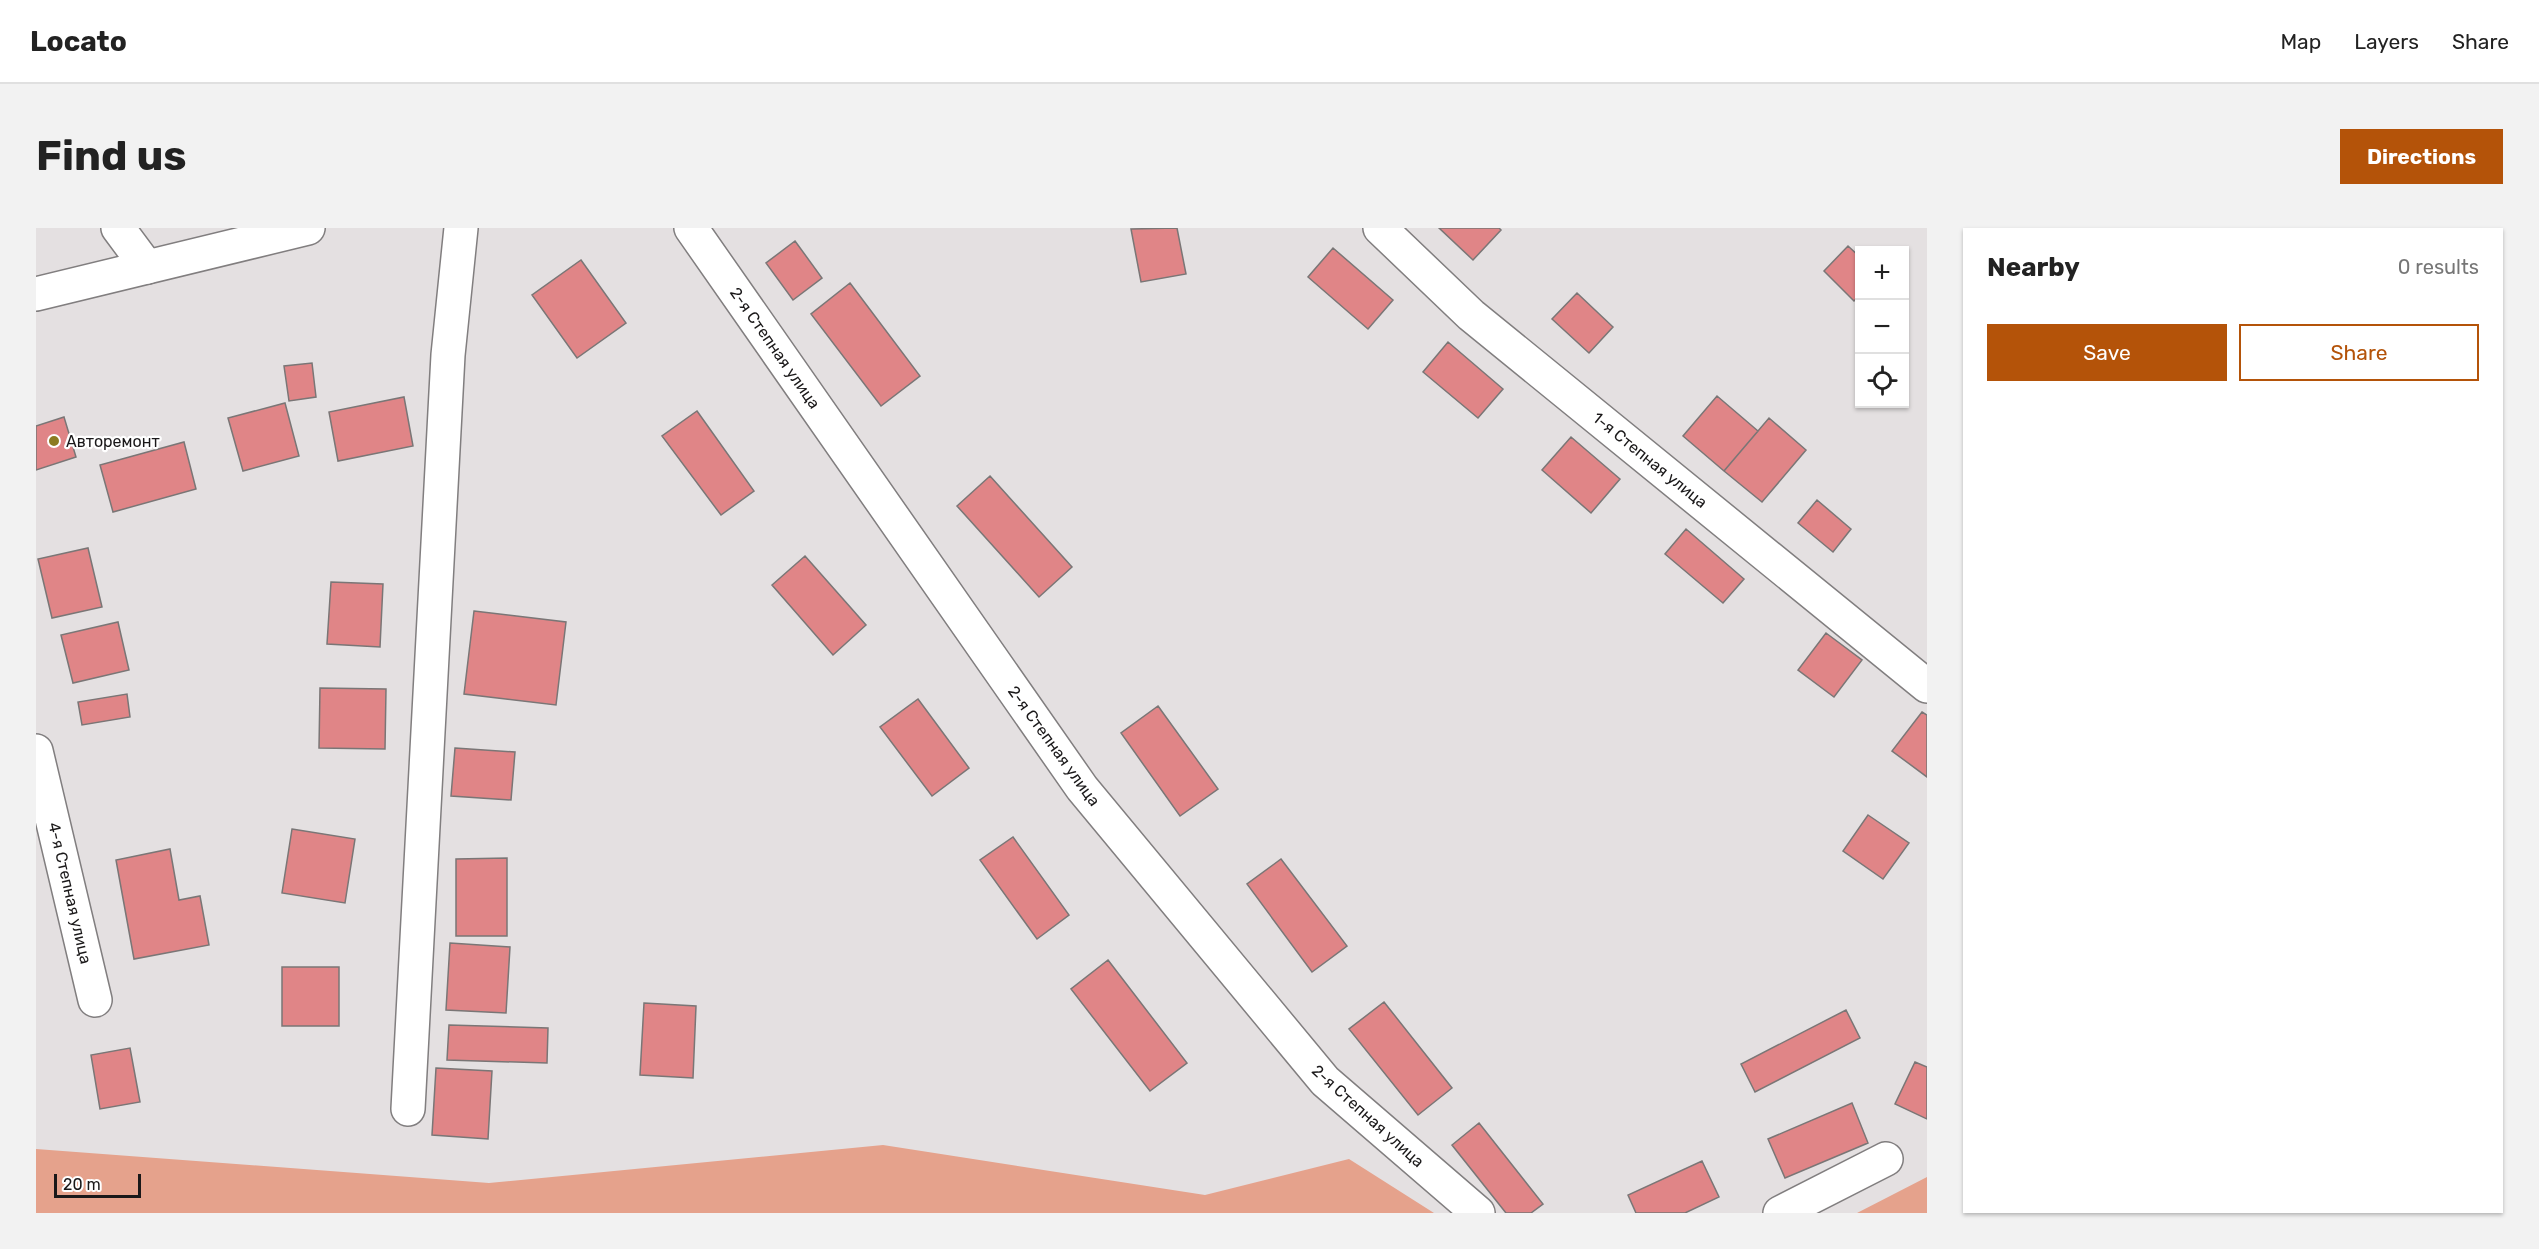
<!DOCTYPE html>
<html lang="en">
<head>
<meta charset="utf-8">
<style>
  :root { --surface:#fff; --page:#f2f2f2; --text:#222; --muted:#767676; --line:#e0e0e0; --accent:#b45309 }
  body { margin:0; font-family:Rubik,sans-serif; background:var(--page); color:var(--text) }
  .controls { position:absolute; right:18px; top:18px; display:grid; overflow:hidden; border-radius:0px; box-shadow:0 2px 4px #0004 }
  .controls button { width:54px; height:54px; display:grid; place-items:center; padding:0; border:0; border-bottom:2px solid var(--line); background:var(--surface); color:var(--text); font:30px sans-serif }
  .scale { position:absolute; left:18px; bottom:15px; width:87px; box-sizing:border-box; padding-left:6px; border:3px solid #1a1819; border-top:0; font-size:16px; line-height:21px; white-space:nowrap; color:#1a1819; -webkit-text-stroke:4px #fff; paint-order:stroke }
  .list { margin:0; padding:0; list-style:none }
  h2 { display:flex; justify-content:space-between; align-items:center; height:78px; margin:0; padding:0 24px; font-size:26px }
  h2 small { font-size:20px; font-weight:400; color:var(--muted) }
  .actions { display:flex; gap:12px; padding:18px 24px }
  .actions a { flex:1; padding:14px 0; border:2px solid var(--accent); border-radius:0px; text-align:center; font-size:21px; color:var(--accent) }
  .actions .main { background:var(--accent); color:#fff }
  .icon { flex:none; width:33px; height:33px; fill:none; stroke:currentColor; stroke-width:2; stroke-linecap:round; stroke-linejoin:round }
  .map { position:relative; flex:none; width:1891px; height:985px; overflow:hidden; border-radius:0px }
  header { display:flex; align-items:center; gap:36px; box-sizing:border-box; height:84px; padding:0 30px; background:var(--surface); border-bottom:2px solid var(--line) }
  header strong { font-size:28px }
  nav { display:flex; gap:33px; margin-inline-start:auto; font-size:21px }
  .intro { display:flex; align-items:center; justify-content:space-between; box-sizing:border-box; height:144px; padding:0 36px }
  h1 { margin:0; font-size:42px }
  .button { padding:15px 27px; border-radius:0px; background:var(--accent); color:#fff; font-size:21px; font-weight:700 }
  main { display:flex; gap:36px; padding:0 36px }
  aside { flex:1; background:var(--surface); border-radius:0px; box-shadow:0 2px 4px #0004 }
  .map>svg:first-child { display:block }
  .green { fill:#e5a28c }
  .building { fill:#e08587; stroke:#7a7676; stroke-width:1.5 }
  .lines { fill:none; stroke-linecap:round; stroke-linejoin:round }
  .street-casing { stroke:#817e7f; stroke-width:36 }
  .secondary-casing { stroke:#817e7f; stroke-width:36 }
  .street { stroke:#fff; stroke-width:33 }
  .secondary { stroke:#fff; stroke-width:33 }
  .poi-dot { fill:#8b7b21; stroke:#fff; stroke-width:2 }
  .labels { text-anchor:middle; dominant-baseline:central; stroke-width:4.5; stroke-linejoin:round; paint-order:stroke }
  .street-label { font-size:16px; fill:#1a1819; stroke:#fff }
  .poi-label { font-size:16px; fill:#1a1819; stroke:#fff; text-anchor:start }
</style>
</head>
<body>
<header>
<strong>Locato</strong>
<nav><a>Map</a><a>Layers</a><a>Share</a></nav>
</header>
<div class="intro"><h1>Find us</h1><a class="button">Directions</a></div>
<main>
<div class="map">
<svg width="1891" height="985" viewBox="0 0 1891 985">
  <rect width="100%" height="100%" fill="#e4e0e1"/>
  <path class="green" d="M847,917L1169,967L1313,931L1398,985H0V921L453,955Z
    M1891,949V985H1821Z"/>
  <path class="building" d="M1141,0L1150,46L1105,54L1095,1Z
    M1403,0H1463L1465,2L1437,32Z
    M759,13L786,50L757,72L730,35Z
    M1812,18L1824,29V67L1818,73L1788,43Z
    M1297,20L1357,72L1332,101L1272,49Z
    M545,32L590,95L541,130L496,67Z
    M814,55L884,148L845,178L775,86Z
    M1541,65L1577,99L1553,125L1516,91Z
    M1412,114L1467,161L1442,190L1387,144Z
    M276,135L280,169L253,173L248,138Z
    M1681,168L1722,203L1688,243L1647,208Z
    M368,169L377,218L302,233L293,184Z
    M249,175L263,228L207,243L192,190Z
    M661,183L718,263L685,287L626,208Z
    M28,189L40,229L0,242V198Z
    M1733,190L1770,222L1726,274L1688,243Z
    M1535,209L1584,251L1555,285L1506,242Z
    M148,214L160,261L77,284L64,237Z
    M954,248L1036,339L1003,369L921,278Z
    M1781,272L1815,301L1797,324L1762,295Z
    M1650,301L1708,351L1687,375L1629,326Z
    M52,320L66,379L16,390L2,331Z
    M769,328L830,397L797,427L736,357Z
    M295,354L347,356L344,419L291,416Z
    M438,383L530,394L520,477L428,466Z
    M82,394L93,442L37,455L25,407Z
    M1790,405L1826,432L1798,469L1762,442Z
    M284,460L350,461L349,521L283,520Z
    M91,466L94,489L46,497L42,474Z
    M882,471L933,540L896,568L844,499Z
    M1122,478L1182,561L1144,588L1085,505Z
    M1886,484L1891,487V549L1856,523Z
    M419,520L479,524L475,572L415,568Z
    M1832,587L1873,615L1847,651L1807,623Z
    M256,601L319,611L309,675L246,665Z
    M977,609L1033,687L1001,711L944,632Z
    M134,621L143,672L164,668L173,717L98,731L80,632Z
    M471,630V708H420V631Z
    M1245,631L1311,718L1276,744L1211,656Z
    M414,715L474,719L470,785L410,782Z
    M1072,732L1151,835L1114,863L1035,761Z
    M246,739H303V798H246Z
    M1348,774L1416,860L1382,887L1313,801Z
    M608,775L660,778L657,850L604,847Z
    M1810,782L1824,810L1719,864L1705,836Z
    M413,797L512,800L511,835L411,832Z
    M94,820L104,874L64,881L55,827Z
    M1879,834L1891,839V891L1859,876Z
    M400,840L456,843L452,911L396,907Z
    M1816,875L1832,915L1749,950L1732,911Z
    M1443,895L1507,976L1495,985H1470L1416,917Z
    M1666,933L1683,969L1649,985H1600L1592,967Z"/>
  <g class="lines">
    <defs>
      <path id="street" d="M82,0L111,39
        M655,0L1046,560L1289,853L1442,985
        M1344,0L1435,87L1891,458
        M0,523L59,772
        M372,881L412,127L425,0
        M1744,985L1850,931"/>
      <path id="secondary" d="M0,66L272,0"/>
    </defs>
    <use href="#street" class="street-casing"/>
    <use href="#secondary" class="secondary-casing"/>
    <use href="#street" class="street"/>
    <use href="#secondary" class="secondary"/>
  </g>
  <circle class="poi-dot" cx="18" cy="213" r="6"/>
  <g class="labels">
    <g class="street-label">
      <text transform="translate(739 120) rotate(55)">2-я Степная улица</text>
      <text transform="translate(1614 232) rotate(39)">1-я Степная улица</text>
      <text transform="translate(1018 518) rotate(54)">2-я Степная улица</text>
      <text transform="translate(34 665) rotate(77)">4-я Степная улица</text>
      <text transform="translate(1332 888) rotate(42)">2-я Степная улица</text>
    </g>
    <g class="poi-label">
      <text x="30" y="213">Авторемонт</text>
    </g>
  </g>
</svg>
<div class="controls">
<button>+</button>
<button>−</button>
<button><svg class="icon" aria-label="locate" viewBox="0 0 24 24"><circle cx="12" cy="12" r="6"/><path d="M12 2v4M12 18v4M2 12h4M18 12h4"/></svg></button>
</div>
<div class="scale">20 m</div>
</div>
<aside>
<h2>Nearby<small>0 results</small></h2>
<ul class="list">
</ul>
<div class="actions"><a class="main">Save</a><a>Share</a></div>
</aside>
</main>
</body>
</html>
